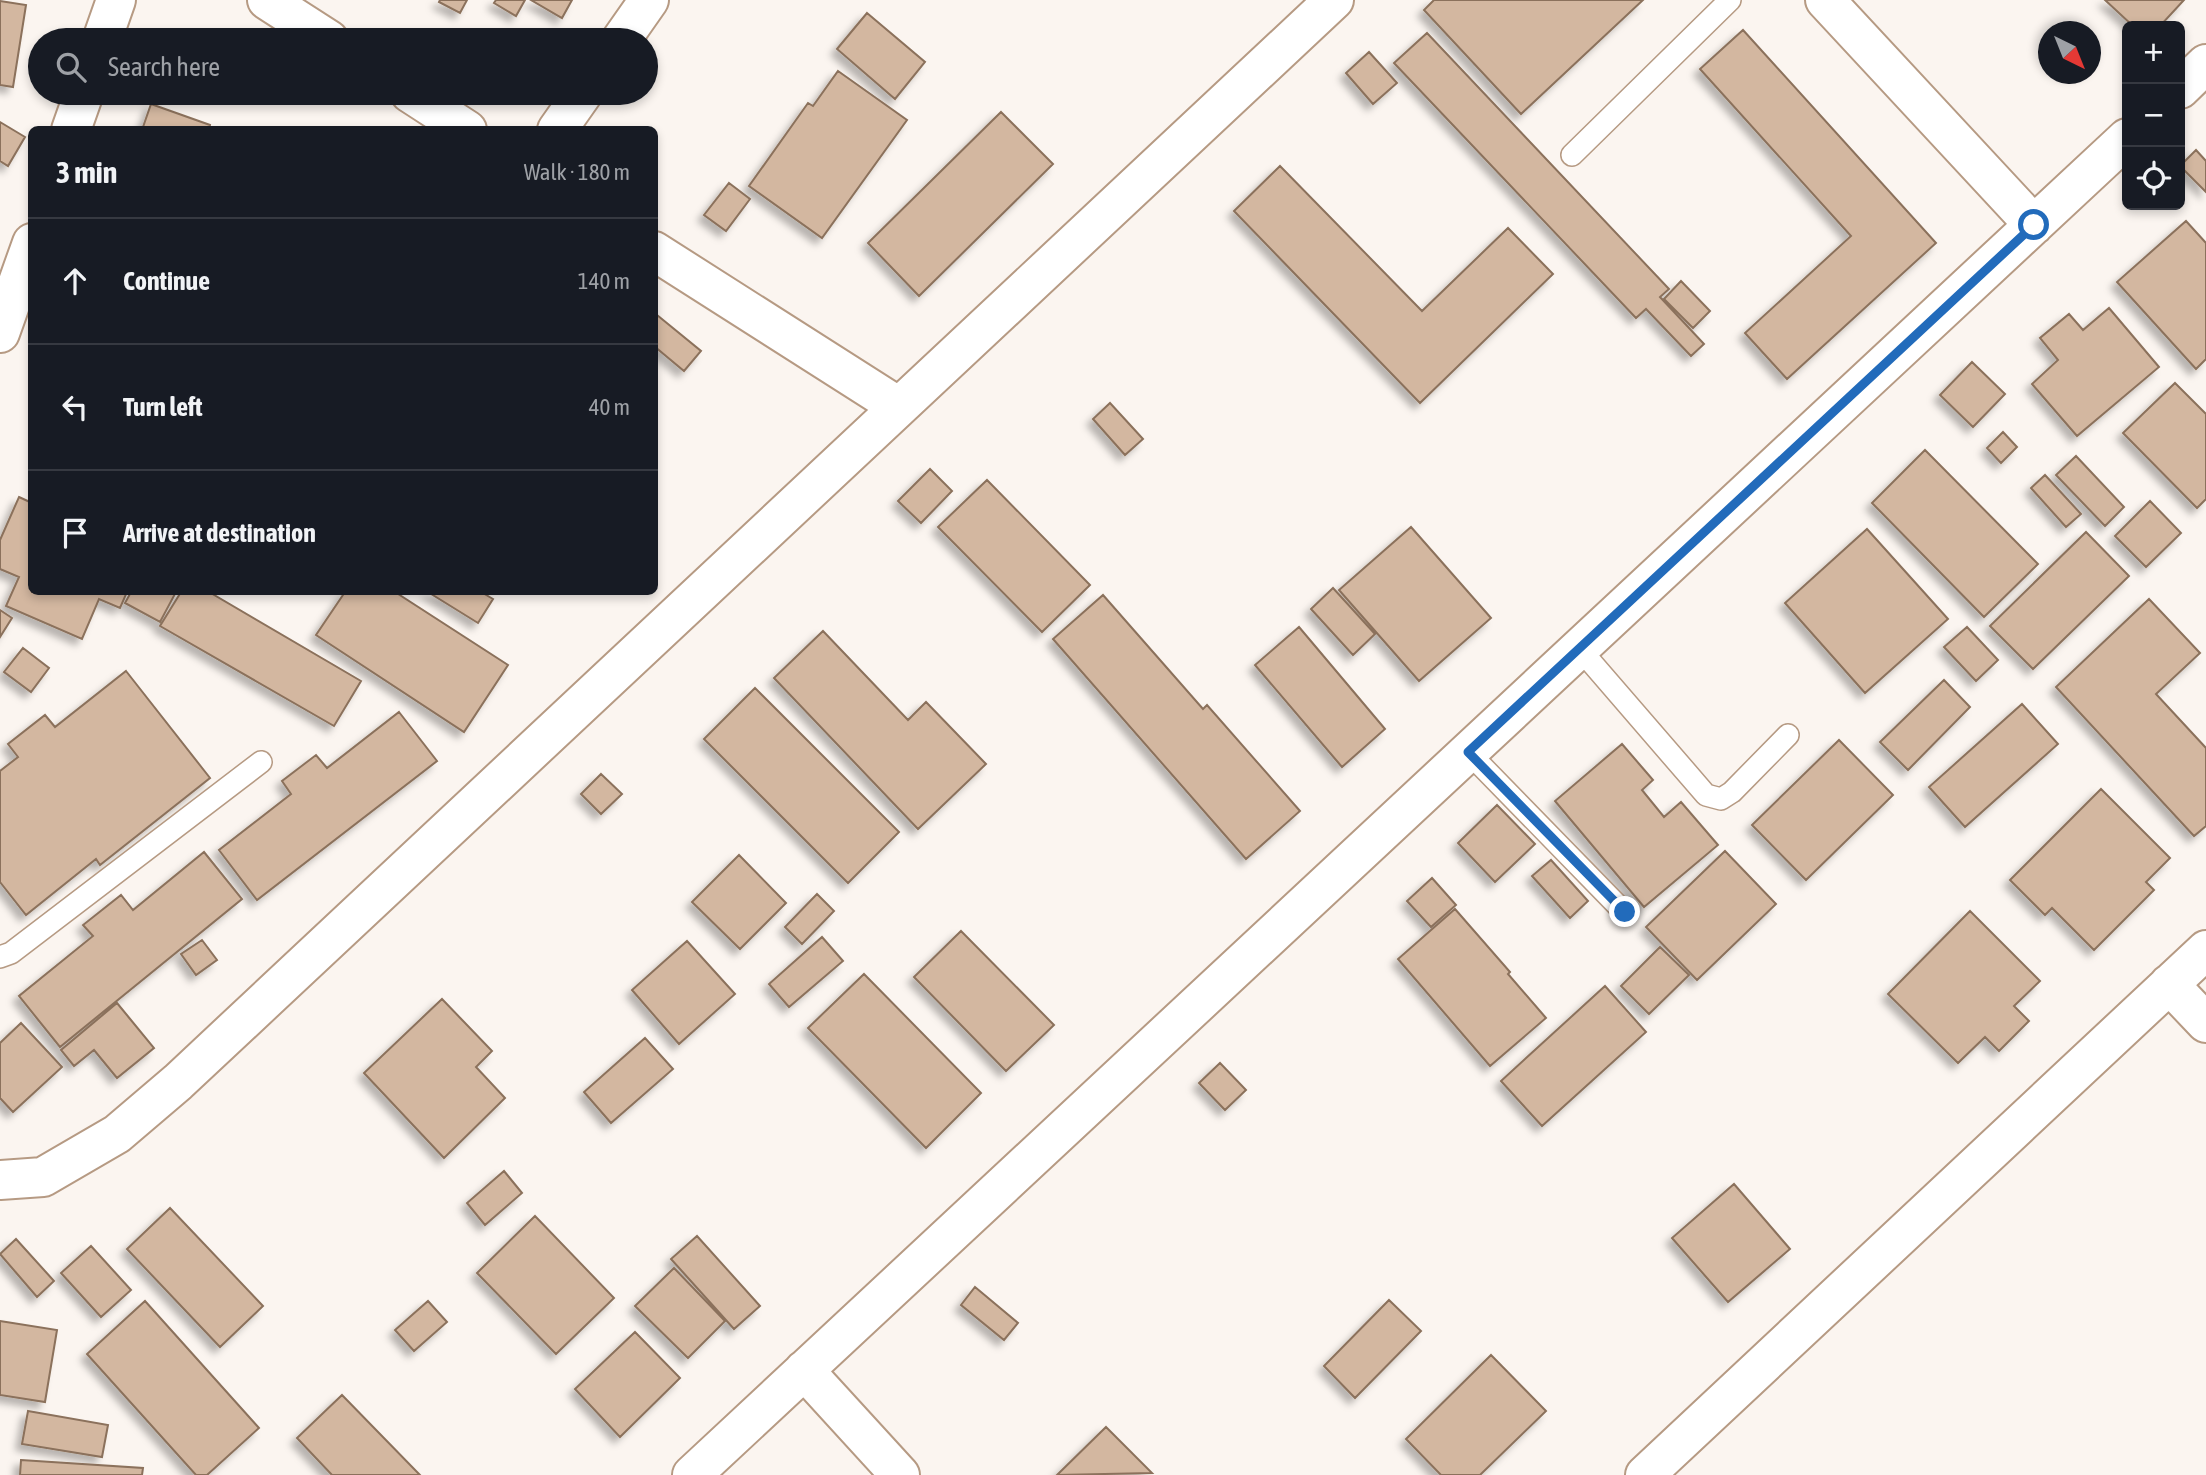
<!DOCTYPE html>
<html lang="en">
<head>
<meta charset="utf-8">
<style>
  :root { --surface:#171b24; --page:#20242c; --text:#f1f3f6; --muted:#9ea1a6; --line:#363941 }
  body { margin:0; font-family:"Asap Condensed",sans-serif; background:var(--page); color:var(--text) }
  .controls { position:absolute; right:21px; top:21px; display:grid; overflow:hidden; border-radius:10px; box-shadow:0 4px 10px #0003 }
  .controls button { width:63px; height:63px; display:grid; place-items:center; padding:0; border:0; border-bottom:2px solid var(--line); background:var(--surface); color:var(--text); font:35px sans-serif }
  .compass { position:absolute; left:2038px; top:21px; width:63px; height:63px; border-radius:50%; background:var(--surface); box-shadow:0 4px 10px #0003; rotate:137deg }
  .stop { position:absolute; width:21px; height:21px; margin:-16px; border:5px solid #226bbb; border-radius:50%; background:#fff }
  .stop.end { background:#226bbb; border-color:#fff; box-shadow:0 2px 7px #0008 }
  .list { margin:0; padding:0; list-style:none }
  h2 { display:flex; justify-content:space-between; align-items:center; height:91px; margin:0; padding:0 28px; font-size:30px }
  h2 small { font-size:23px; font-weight:400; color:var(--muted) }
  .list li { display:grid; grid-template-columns:46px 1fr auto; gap:21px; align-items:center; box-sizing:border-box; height:126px; padding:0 28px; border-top:2px solid var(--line) }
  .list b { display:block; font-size:26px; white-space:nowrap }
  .list em { font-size:23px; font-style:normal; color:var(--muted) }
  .icon { flex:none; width:38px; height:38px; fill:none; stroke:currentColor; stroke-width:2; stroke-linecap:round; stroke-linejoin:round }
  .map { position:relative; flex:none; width:2206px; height:1475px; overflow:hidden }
  .search { position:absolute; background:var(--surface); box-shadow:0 4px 10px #0003; left:28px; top:28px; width:630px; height:77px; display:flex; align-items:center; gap:18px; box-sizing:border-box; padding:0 24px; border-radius:38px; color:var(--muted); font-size:26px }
  .panel { position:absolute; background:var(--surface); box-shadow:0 4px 10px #0003; left:28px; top:126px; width:630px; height:469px; border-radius:10px }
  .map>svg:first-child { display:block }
  .building { fill:#d3b7a0; stroke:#8b715b; stroke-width:2; filter:url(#shadow) }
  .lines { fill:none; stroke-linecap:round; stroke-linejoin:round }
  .lane-casing { stroke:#b69a83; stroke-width:24 }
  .street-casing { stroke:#b69a83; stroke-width:42 }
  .lane { stroke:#fff; stroke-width:21 }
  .street { stroke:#fff; stroke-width:38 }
  .route { stroke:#226bbb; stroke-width:9 }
</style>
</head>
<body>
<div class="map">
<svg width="2206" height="1475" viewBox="0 0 2206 1475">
  <defs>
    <filter id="shadow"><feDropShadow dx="-6" dy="6" stdDeviation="3.5" flood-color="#0004"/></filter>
  </defs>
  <rect width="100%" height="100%" fill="#fbf5f0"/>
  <path class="building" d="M440,0H467L460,13L439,2Z
    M496,0H525L516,16L494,3Z
    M531,0H572L562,18Z
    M1434,0H1643L1521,114L1424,10Z
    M2105,0H2184L2160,26H2133Z
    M0,1L26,5L13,87L0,85Z
    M867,13L925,62L895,99L837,49Z
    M1743,30L1936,243L1787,379L1745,333L1851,236L1700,69Z
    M1427,33L1669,289L1660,297L1704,344L1691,356L1646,309L1636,318L1394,63Z
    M1369,52L1397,83L1373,104L1346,73Z
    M838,71L907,120L822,238L749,186L808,103L813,106Z
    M151,104L210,125L209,130H142Z
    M1001,112L1053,164L919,296L868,243Z
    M0,122L25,137L8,166L0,161Z
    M2196,150L2206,161V192L2180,166Z
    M1280,166L1422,311L1508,228L1553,274L1420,403L1234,211Z
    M729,183L750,199L726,231L704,215Z
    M2186,221L2206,243V359L2196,369L2117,282Z
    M1681,281L1710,311L1693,328L1664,299Z
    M2109,308L2159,367L2077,436L2032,384L2058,360L2040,338L2069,314L2083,330Z
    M657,315L701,351L684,371L654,346V317Z
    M1972,362L2005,394L1973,427L1940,395Z
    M2175,383L2206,414V499L2197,508L2123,433Z
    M1110,403L1143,439L1125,455L1093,419Z
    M2003,432L2017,447L2001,463L1987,448Z
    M1925,450L2038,564L1984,617L1872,503Z
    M2076,456L2124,507L2105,526L2056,475Z
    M930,469L952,491L921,523L898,501Z
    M2045,475L2081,514L2066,527L2031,488Z
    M987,480L1090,585L1042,632L938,527Z
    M19,497L32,503V592H127L120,608L99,599L82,639L6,606L19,577L0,569V540Z
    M2150,501L2181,533L2146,567L2115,536Z
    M1411,527L1491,618L1419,681L1339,590Z
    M1867,529L1948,619L1865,693L1785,603Z
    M2086,532L2129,576L2033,669L1990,626Z
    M1333,588L1375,634L1353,655L1311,609Z
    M131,592H176L160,622L125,603Z
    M181,592H209L361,681L334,726L160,626Z
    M345,592H395L508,665L464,732L316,635Z
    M428,592H481L493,599L478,623Z
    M1103,595L1203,709L1207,705L1300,811L1246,859L1053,639Z
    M2149,599L2200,653L2156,694L2206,748V826L2194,836L2056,687Z
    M0,610L12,618L0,637Z
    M1299,627L1385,729L1342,767L1255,665Z
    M1967,627L1998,660L1976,681L1944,647Z
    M823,631L908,720L926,702L986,764L918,829L774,678Z
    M23,648L49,668L31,692L4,672Z
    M126,671L210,778L100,865L96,859L26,915L0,882V771L18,757L8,744L45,715L55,727Z
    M1944,680L1970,707L1908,770L1880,742Z
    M755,688L899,832L848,883L704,739Z
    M2022,704L2058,744L1965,827L1929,787Z
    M399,712L437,761L257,900L219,850L291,794L282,781L316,755L327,768Z
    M1839,740L1893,795L1806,880L1752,825Z
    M1622,744L1653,780L1642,790L1664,817L1681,802L1718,845L1644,907L1555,801Z
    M601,774L622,794L601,814L581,794Z
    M2101,789L2170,858L2146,882L2154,890L2094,950L2052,908L2045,915L2010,880Z
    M1497,805L1535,844L1495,882L1458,843Z
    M1725,851L1776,904L1697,980L1646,927Z
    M204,852L242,899L60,1047L19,996L93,936L83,925L121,895L133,910Z
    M739,855L786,903L740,949L692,902Z
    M1551,860L1588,901L1570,918L1532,876Z
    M1432,878L1456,905L1431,927L1407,901Z
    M817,894L834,911L802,944L785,927Z
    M1455,909L1510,972L1508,974L1546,1018L1490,1066L1398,959Z
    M1970,911L2040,981L2014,1006L2029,1021L1999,1051L1985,1037L1958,1063L1888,994Z
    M961,931L1054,1025L1006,1071L914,977Z
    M822,937L843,961L789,1007L769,984Z
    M202,940L217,960L196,975L181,954Z
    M687,941L735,994L679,1044L632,990Z
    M1660,947L1689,975L1649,1014L1621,986Z
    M864,974L981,1093L926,1148L808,1028Z
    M1605,986L1646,1032L1542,1126L1501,1081Z
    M442,999L492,1051L476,1067L505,1098L444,1158L364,1073Z
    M117,1003L154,1048L117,1078L94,1050L74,1066L61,1050Z
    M21,1023L62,1067L13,1112L0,1098V1043Z
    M645,1038L673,1069L611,1123L584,1092Z
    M1220,1063L1246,1090L1225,1110L1199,1083Z
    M504,1171L522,1193L485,1225L467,1203Z
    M1734,1184L1790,1249L1728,1302L1672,1238Z
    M170,1208L263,1306L220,1347L127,1249Z
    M535,1216L614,1298L556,1354L477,1273Z
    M697,1236L760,1306L734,1329L671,1259Z
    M16,1239L54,1281L37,1297L0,1254Z
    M91,1246L131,1290L101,1317L61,1273Z
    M674,1268L725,1321L688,1358L635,1306Z
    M975,1287L1018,1323L1004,1340L961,1305Z
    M1389,1300L1421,1331L1355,1398L1324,1366Z
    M145,1301L259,1428L207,1475H196L87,1354Z
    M428,1301L447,1322L414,1351L395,1330Z
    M0,1321L57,1330L45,1402L0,1395Z
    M635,1332L680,1378L620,1437L575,1389Z
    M1491,1355L1546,1411L1480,1475H1441L1406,1439Z
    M342,1395L420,1475H332L297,1438Z
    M28,1411L108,1425L102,1457L22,1444Z
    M1106,1427L1152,1473L1057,1475Z
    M21,1460L143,1468L142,1475H20Z"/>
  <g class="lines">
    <defs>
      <path id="lane" d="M1572,155L1730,0
        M1579,648L1706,795L1721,799L1732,792L1788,735
        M1468,752L1625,913
        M0,957L11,953L261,762"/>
      <path id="street" d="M267,0L329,40
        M1825,0L2034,225
        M102,40L116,0
        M621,40L649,0
        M2180,89L2206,64
        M410,93L467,130
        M71,130L84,93
        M557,130L583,93
        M654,251L899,407
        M0,333L32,243
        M2169,984L2206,1023
        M0,1180L43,1177L117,1134L178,1082L1334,0
        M804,1370L900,1475
        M692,1475L2127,138
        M1645,1475L2206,950"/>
    </defs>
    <use href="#lane" class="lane-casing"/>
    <use href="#street" class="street-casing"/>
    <use href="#lane" class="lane"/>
    <use href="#street" class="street"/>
  </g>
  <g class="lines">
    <path class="route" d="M1625,912L1468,752L2034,225"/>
  </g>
</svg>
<div class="controls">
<button>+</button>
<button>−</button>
<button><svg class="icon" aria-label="locate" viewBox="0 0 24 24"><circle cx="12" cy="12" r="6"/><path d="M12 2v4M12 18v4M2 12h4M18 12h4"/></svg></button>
</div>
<svg class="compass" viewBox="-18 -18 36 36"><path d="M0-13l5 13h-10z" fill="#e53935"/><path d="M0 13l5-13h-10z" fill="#9ea1a6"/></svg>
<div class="stop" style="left:2034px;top:225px"></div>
<div class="stop end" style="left:1625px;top:912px"></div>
<div class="search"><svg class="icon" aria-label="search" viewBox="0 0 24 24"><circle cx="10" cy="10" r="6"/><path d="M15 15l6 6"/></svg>Search here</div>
<section class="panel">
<h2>3 min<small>Walk · 180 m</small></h2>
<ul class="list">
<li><svg class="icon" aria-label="ahead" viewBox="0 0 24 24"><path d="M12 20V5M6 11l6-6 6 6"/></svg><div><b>Continue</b></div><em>140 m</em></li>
<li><svg class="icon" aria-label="left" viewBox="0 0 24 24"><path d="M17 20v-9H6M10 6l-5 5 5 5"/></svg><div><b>Turn left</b></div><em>40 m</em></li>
<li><svg class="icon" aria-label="arrive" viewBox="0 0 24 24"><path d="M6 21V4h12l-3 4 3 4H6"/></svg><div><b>Arrive at destination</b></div></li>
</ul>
</section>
</div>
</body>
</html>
